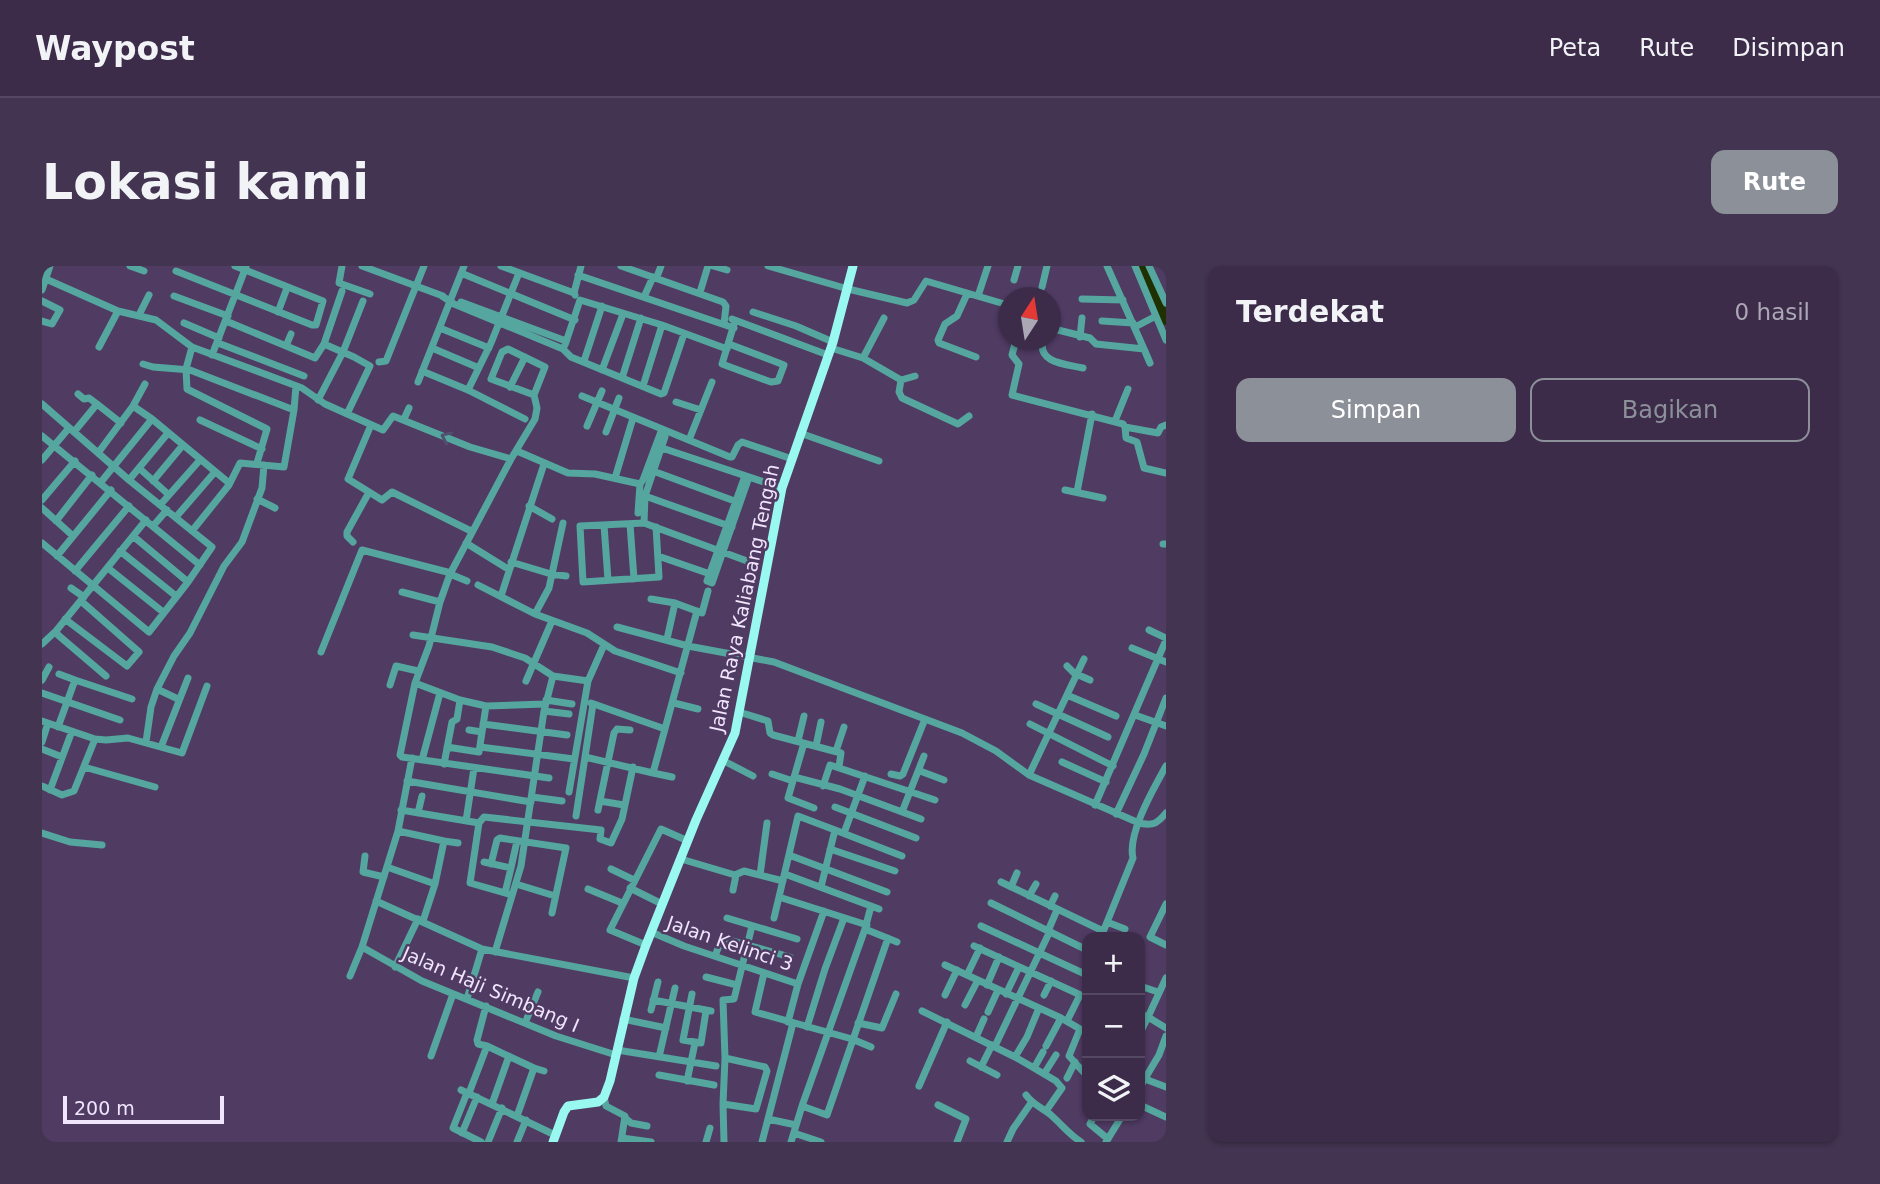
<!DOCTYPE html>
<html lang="id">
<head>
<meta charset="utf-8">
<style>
  :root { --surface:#3c2c4a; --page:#433451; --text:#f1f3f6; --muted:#aca7b5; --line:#554862; --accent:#8c9099 }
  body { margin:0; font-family:"DejaVu Sans",sans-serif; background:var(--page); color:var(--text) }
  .controls { position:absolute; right:21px; bottom:21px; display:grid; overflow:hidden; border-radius:14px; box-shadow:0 2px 5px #0004 }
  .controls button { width:63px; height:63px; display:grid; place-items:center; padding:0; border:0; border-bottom:2px solid var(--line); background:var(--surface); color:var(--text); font:35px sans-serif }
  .compass { position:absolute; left:956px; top:21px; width:63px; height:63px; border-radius:50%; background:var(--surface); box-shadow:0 2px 5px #0004; rotate:12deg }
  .scale { position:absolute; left:21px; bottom:18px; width:161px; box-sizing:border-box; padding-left:7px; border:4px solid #f1e5fd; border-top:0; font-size:19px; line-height:24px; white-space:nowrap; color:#f1e5fd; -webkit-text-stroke:5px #503b63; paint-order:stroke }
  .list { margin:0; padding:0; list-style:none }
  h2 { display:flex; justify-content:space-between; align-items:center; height:91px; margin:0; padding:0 28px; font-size:30px }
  h2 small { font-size:23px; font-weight:400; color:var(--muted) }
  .actions { display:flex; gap:14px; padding:21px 28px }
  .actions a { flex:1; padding:16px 0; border:2px solid var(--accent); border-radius:14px; text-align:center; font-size:24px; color:var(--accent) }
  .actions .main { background:var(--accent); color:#fff }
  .icon { flex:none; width:38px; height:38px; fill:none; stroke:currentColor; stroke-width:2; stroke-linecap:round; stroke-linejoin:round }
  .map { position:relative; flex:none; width:1124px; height:876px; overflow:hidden; border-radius:14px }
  header { display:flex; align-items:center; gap:42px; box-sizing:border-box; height:98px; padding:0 35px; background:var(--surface); border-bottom:2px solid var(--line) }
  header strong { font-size:33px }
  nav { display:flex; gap:38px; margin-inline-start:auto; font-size:24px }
  .intro { display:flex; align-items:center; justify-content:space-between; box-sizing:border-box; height:168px; padding:0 42px }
  h1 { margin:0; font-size:49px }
  .button { padding:18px 32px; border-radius:14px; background:var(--accent); color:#fff; font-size:24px; font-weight:700 }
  main { display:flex; gap:42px; padding:0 42px }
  aside { flex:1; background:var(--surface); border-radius:14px; box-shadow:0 2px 5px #0004 }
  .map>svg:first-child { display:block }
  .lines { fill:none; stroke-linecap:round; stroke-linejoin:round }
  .river { stroke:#1f3001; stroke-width:10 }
  .minor { stroke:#54a69f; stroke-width:7 }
  .major { stroke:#99f9f0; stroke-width:9 }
  .oneway { stroke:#51506f }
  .labels { text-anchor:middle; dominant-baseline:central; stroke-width:5; stroke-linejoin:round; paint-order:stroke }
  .street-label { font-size:19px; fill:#f1e5fd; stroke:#503b63 }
</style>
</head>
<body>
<header>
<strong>Waypost</strong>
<nav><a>Peta</a><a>Rute</a><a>Disimpan</a></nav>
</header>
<div class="intro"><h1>Lokasi kami</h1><a class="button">Rute</a></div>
<main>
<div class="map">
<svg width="1124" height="876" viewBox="0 0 1124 876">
  <rect width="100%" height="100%" fill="#503b63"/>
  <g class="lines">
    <path class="river" d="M1099,0L1124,54"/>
    <path class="minor" d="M88,0L102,5
      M300,0L297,17L328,28
      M320,0L401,30
      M459,0L532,27
      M579,0L681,36L684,40L682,58
      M671,0L685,4
      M726,0L806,23L865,37L872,34L884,15L966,39
      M1093,0L1124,74
      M1107,0L1124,37
      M134,5L270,59H274L281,35L193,0
      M419,7L533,54
      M616,8L619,0
      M536,9L692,62
      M4,13L76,45L114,54L150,81L260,122L283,138L341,164L351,150L428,181L469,193
      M972,14L976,0
      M1000,21L1005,0
      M659,23L666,0
      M0,24L8,0
      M925,28L915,50L903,58L896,74L897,77L934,91
      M533,29L532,27L539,0
      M132,30L186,50
      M400,30L412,38L521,83L529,91L619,128L622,127L642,68
      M936,30L946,0
      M602,31L611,11
      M1040,33L1081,34
      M538,34L620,59L685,83
      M0,35L18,44L10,58L0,55
      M419,36L524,75
      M236,46L245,22
      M711,46L754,60L791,76
      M97,49L107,29
      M690,53L786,89
      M184,55L273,92L282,78L300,25
      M1060,55L1091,57
      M142,57L177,72
      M1093,61L1114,50
      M398,62L447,82
      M1008,62L1048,72L1054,78L1102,83L1065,0
      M1038,71L1040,52
      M974,74L970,89L977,98L970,129L1081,158L1083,161L1116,167L1119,161L1124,159
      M1001,74C995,97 1023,98 1041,102
      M176,77L262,110
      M282,78L312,91L328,100L305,148
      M687,78L742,99L736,115L729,116L680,98L693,55
      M523,79L538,34
      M244,80L249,68
      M57,81L76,45
      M150,81L144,103L145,123L225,163L215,197
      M390,82L437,102
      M789,82L821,92L859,114L873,110
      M466,83L503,101L492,129L449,113L460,86Z
      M1102,83L1108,97
      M170,89L204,1
      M821,92L842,52
      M542,95L560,40
      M337,96L344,95L382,0
      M101,98L111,101L148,104L252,144
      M560,104L581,48
      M380,105L426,124L483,153
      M580,112L599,52
      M859,114L857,126L860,132L916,158L927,150
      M376,116L422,0
      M601,120L620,59
      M468,121L483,91
      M426,124L449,77L477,7
      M36,128L42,133L47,132L55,138
      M492,129L495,142L493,153L469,193L408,308L398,336L387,380L373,417L358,489L360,491L507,512
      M540,130L688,191H690L696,179L700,176L750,193
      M276,134L301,86L321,35
      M634,136L659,144
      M0,138L87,214L170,281L146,316L107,366L0,277
      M91,140L110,153L187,217
      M362,153L367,142
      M158,154L220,183
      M1073,155L1086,123
      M329,159L306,213L340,234L350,226L429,265
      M545,160L560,125
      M1083,161L1084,172L1095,176L1102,202L1124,207
      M32,166L55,138L79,157
      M564,166L577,132
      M758,167L837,195
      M0,170L158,299
      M647,174L670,116
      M620,182L740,222
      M475,185L526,207L553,208L598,218L601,214L620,163
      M56,187L91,140L103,118
      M0,194L27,162
      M97,202L127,229
      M611,205L698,237
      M703,210L665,315L670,317L707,211
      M573,212L591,152
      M87,214L126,167
      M111,215L141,179
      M59,216L110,153
      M1023,224L1061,232
      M1035,226L1050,148
      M603,230L690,261
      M215,233L233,242
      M0,234L33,195
      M119,238L158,194
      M487,240L510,253
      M0,242L31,270
      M596,247L598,218
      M134,251L172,207
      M14,255L50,209
      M602,257L603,230L623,171
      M588,258L592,313
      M562,259L566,314
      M111,260L125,244
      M614,261L617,311L541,316L538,260L602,257L705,295
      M150,265L187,219L198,197L242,201L252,144L254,120
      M91,270L146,316
      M311,276L305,270V266L326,228
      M424,277L466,303
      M1121,278H1124
      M78,285L134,330
      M15,290L69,224
      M616,290L668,308
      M469,296L509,308L524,310
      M66,302L121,346
      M33,305L87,240
      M408,308L425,315
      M436,319L493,348L545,367L573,385L639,407
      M29,322L42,331
      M360,326L398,336
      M459,330L502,198
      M609,333L633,337L660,347L666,325
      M493,348L507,322L521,257
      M23,353L85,400L97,386L39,335
      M575,361L646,380L732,396L920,467L954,485L987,509L1097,557C1111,560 1115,558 1124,547
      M1107,364L1124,372
      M371,369L450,381L483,392L511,410L546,415
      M625,373L633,337
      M0,378L14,365
      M1090,382L1124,396
      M279,386L320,284L409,307
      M1025,400L1032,407L1048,414
      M17,408L33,414
      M64,410L16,369L14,365L104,254
      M0,414L7,401
      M484,415L510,355
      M373,417L418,434L444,440L503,438
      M348,419L354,400L376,405
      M115,423L136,433
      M0,427L78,454
      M1025,429L1074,450
      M504,434L530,438
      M549,437L623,463
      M632,437L656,443
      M551,438L543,491L611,507L655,345
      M994,438L1066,471
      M502,445L527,448
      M697,446L726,455L728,467L731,469L799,487L797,501
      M1093,449L1124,460
      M0,455L53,473L64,474L86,472L140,487L165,420
      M441,458L525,469
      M988,458L1071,500
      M16,461L33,414L90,433
      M427,464L440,466
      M756,475L762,450
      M0,476L6,457
      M104,476L109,441L115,423L132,390L148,367L182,300L200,276L220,222L222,199
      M762,477L746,532L772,542
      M774,480L779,456
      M119,481L146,412
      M405,481L437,486L444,440
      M438,481L532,493
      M0,483L20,491
      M794,485L802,461
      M370,492L356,565L320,681L380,715L514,770L574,789
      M380,494L398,427
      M682,495L711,510
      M1020,496L1064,516
      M402,498L410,456L415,453L418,434
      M42,501L113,521
      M878,505L902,514
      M611,507L630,511
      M730,508L751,515
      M849,508L858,510L861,508L883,453
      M987,509L1042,393
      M752,511L798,523L879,553
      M365,515L489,536
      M0,520L20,529L32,525L53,473
      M781,520L788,499L893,534
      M8,524L30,465
      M527,526L546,415L562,379
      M490,531L520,535
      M558,535L582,539
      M1053,539L1124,374
      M793,541L874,572
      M359,544L437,557L442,551L559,564L558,573L569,577L580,553L591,501
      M556,544L572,467L575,463L588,464
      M860,546L882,490
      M376,547L380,530
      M1074,548L1102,488L1124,432
      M534,550L543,491
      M424,555L432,502
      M437,557L428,617L470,629
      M793,564L756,550L737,631L825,659
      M356,565L402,575L393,618L381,655
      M0,567L28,576L60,579
      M802,567L823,510
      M402,575L416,577
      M788,583L853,605
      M747,589L845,626
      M323,590L321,606L342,611
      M639,593L693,609L702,605L741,615
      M442,596L469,602L463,627
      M449,598L455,574L458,572L524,582L510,647
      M345,601L393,618
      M469,602L475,575
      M569,603L592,614
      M743,608L837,643
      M718,609L725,557
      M959,616L1061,665
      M474,618L513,630
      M779,621L793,564L860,590
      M969,621L975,607
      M588,622L620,638
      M546,623L580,637
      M691,624L694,609
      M987,630L994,618
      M334,635L440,683L592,712
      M949,637L1045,684
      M1124,638L1108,671L1124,679
      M1008,640L1013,630
      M685,652L755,673
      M732,652L737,631
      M1065,656L1083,663
      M939,660L1045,709
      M823,663L855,676
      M1006,665L1015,644
      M609,666L642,680L756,718
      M1059,671L1091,592C1085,568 1112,522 1124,500
      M604,679L568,664L619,563L646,575
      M932,680L1045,732
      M453,686L479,600L502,445L511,410
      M673,690L680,672L748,691
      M903,699L1019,752L1045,767
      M353,701L376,653
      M722,707L713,746L810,773L829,781
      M925,709L938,682
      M308,710L320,681
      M664,711L695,719
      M1124,712L1106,751L1124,762
      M945,719L957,691
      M1098,720L1116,726
      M650,728L641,774L659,777L664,745
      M964,728L977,701
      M903,729L915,704
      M1002,729L1009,715
      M425,733L440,683
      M611,734L669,745
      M923,739L936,714
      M444,740L435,774L436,778L445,780
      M609,744L616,716
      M880,745L973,791L992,802L1001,786
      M946,746L956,724
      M1098,748L1106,751L1098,767
      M581,753L624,762
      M1025,755L1038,729
      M746,756L756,718L782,645
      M483,757L496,726
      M816,757L840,762L854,728
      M765,761L783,703L802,652
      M1038,763L1027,790L1045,810
      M934,771L942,753
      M953,780L1008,665
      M1004,780L1019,752
      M575,784L674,800
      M389,790L411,728
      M617,791L633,722
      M973,791L985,771L997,742
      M928,795L955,809
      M939,801L950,779
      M492,802L502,805
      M992,802L1014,815L1020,822L1004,845
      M1002,808L1014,789
      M617,809L672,819
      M1025,812L1033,796
      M1103,813L1124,821
      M645,815L653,777
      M877,820L905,756
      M1098,821L1117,789L1124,770
      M419,824L513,869
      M425,827L411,862L439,876
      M427,827L445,780L492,802L475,850
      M984,829C991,839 1001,842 1010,850C1020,859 1028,869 1039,876
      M562,831L564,840L583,850L579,876
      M450,838L467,790
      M681,838L714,843L725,805L723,801L683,792
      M896,839L924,853L915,876
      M1098,839L1124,851
      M760,840L785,849L846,672
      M1052,850L1048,858L1066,873
      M583,852L589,857L605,860
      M726,853L754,859
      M420,867L435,831
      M752,867L779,876
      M580,872L609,876
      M446,876L460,842
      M475,876L484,854
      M664,876L668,862
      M682,876L681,838L683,792L681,734L692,733L710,660
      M720,876L751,757
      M749,876L760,840L823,663L829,640
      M965,876L971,863L989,837
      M1064,876L1080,850"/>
    <path class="major" d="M511,876L522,846L526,840L556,836L562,831L568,815L592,712L604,679L654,554L693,467L740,222L791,76L811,0"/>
  </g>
  <defs><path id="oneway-chevron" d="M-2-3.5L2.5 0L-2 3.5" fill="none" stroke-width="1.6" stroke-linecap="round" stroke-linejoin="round" transform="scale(1.75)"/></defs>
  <use class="oneway" href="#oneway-chevron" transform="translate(404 171) rotate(-156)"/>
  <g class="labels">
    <g class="street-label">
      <text transform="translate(702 332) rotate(-78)">Jalan Raya Kaliabang Tengah</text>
      <text transform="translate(688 677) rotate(19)">Jalan Kelinci 3</text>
      <text transform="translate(449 723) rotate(23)">Jalan Haji Simbang I</text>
    </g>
  </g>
</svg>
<div class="controls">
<button>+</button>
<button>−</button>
<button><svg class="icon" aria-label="layers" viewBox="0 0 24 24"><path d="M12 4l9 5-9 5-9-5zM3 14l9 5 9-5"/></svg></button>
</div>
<svg class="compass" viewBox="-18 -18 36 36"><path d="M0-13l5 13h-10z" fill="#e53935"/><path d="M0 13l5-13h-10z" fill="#aca7b5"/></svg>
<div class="scale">200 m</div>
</div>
<aside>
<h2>Terdekat<small>0 hasil</small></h2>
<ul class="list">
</ul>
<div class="actions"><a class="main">Simpan</a><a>Bagikan</a></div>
</aside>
</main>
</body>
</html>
